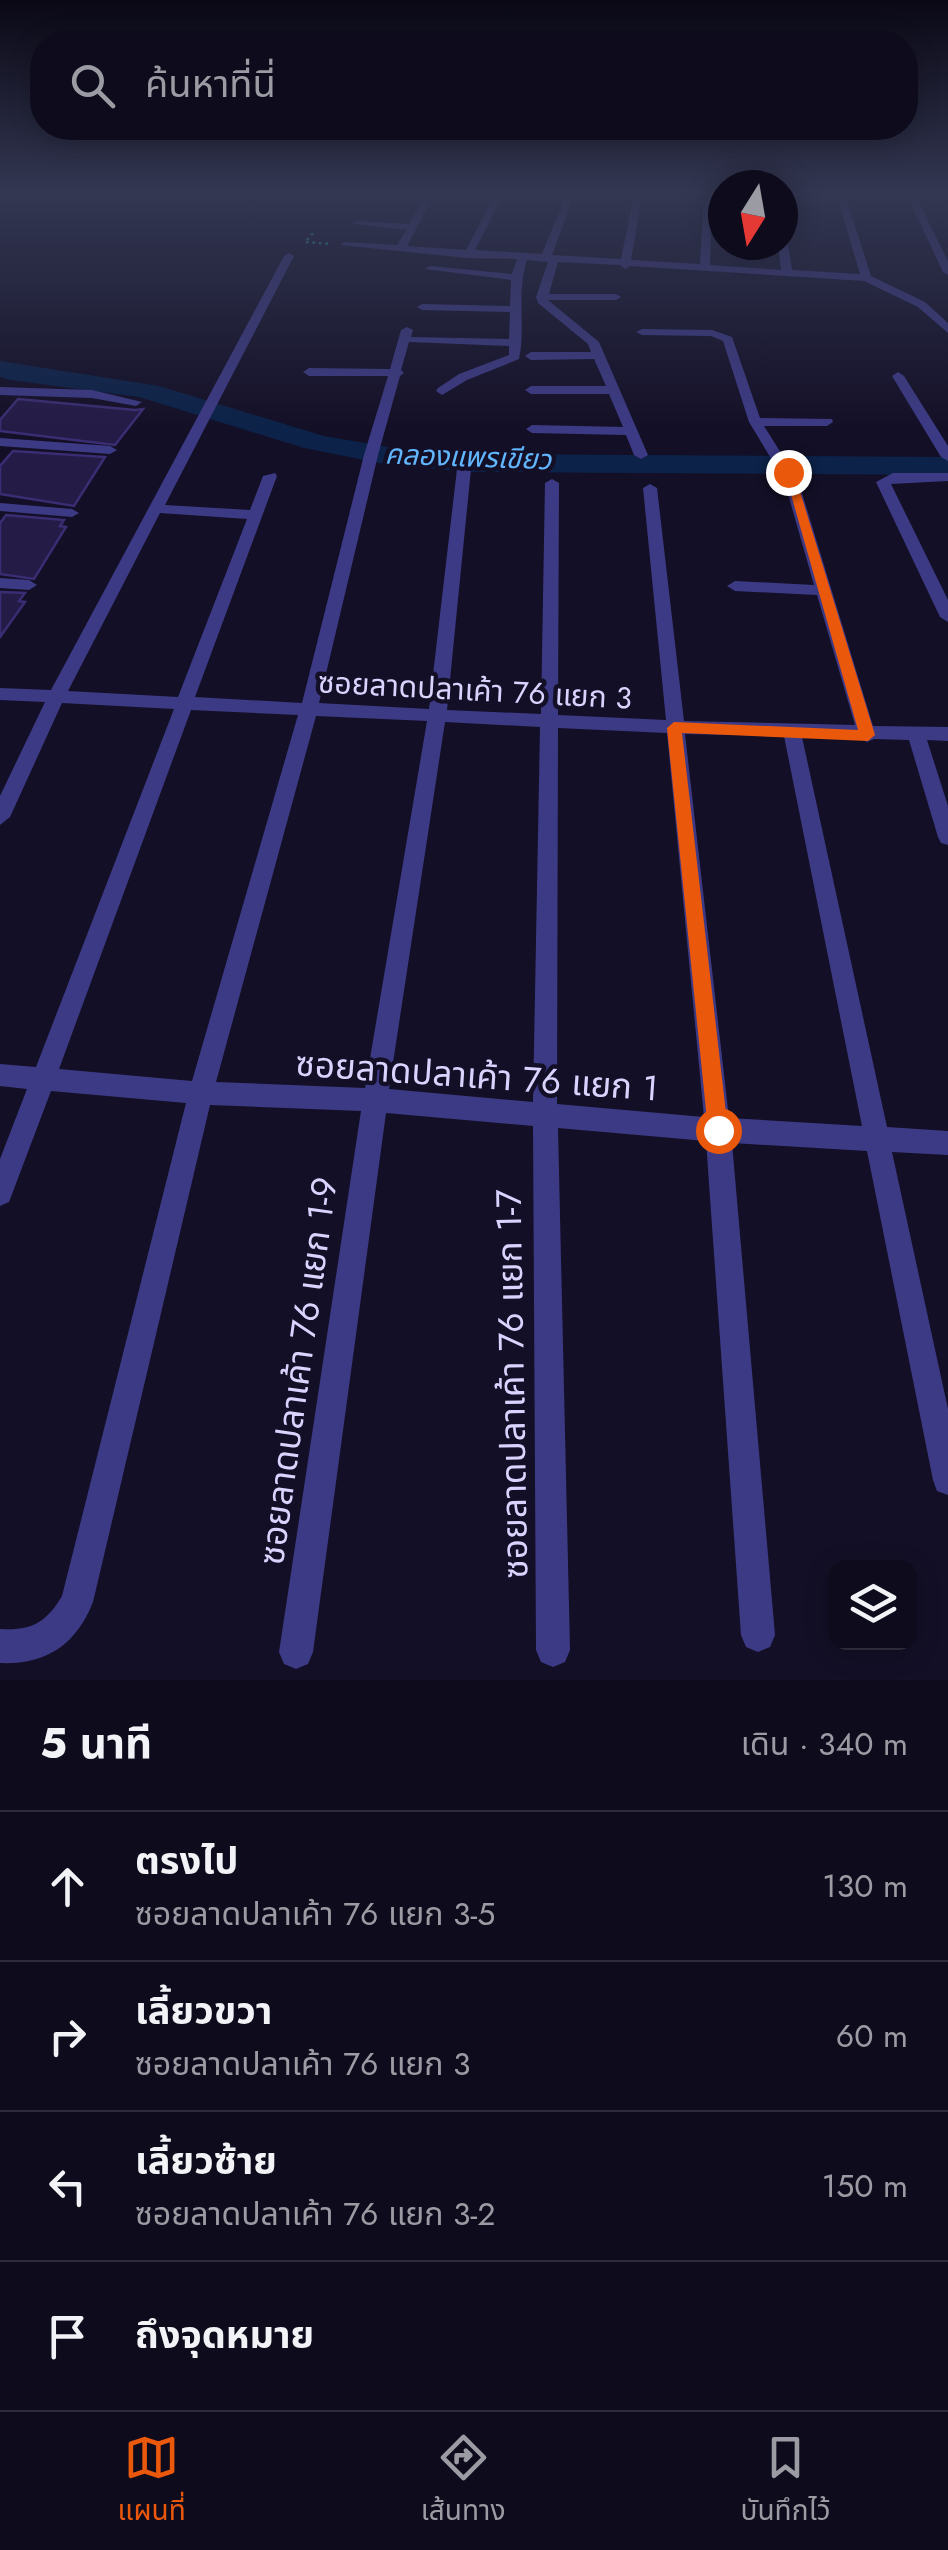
<!DOCTYPE html>
<html lang="th">
<head>
<meta charset="utf-8">
<style>
  :root { --surface:#0e0b1c; --page:#171425; --text:#f1f3f6; --muted:#9b9ba3; --line:#2e2b3b; --accent:#ea580c }
  body { margin:0; font-family:Jost,"Noto Sans Thai",sans-serif; background:var(--page); color:var(--text) }
  .controls { position:absolute; right:30px; bottom:30px; display:grid; overflow:hidden; border-radius:20px; box-shadow:0 5px 25px #0003 }
  .controls button { width:90px; height:90px; display:grid; place-items:center; padding:0; border:0; border-bottom:2px solid var(--line); background:var(--surface); color:var(--text); font:50px sans-serif }
  .compass { position:absolute; left:708px; top:170px; width:90px; height:90px; border-radius:50%; background:var(--surface); box-shadow:0 5px 25px #0003; rotate:191deg }
  .stop { position:absolute; width:30px; height:30px; margin:-22px; border:8px solid #ea580c; border-radius:50%; background:#fff }
  .stop.end { background:#ea580c; border-color:#fff; box-shadow:0 2px 10px #0008 }
  .list { margin:0; padding:0; list-style:none }
  h2 { display:flex; justify-content:space-between; align-items:center; height:130px; margin:0; padding:0 40px; font-size:42px }
  h2 small { font-size:32px; font-weight:400; color:var(--muted) }
  .list li { display:grid; grid-template-columns:65px 1fr auto; gap:30px; align-items:center; box-sizing:border-box; height:150px; padding:0 40px; border-top:2px solid var(--line) }
  .list b { display:block; font-size:38px; white-space:nowrap }
  .list p { margin:0; font-size:32px; white-space:nowrap; color:var(--muted) }
  .list em { font-size:32px; font-style:normal; color:var(--muted) }
  .icon { flex:none; width:55px; height:55px; fill:none; stroke:currentColor; stroke-width:2; stroke-linecap:round; stroke-linejoin:round }
  .map { position:relative; flex:none; width:948px; height:1680px; overflow:hidden }
  .search { position:absolute; background:var(--surface); box-shadow:0 5px 25px #0003; left:30px; right:30px; top:30px; height:110px; display:flex; align-items:center; gap:25px; box-sizing:border-box; padding:0 35px; border-radius:40px; color:var(--muted); font-size:38px }
  .sheet { height:730px; background:var(--surface) }
  nav { display:flex; justify-content:space-around; align-items:center; box-sizing:border-box; height:140px; border-top:2px solid var(--line); background:var(--surface); font-size:28px; color:var(--muted) }
  nav a { display:grid; justify-items:center; gap:5px }
  nav .on { color:var(--accent) }
  .map>svg:first-child { display:block }
  .lines { fill:none; stroke-linecap:round; stroke-linejoin:round }
  .river { fill:#0c2248; fill-rule:evenodd }
  .building { fill:#241b47; stroke:#3b2d73; stroke-width:2.5 }
  .path { stroke:#2fb8b0; stroke-width:2.5; stroke-dasharray:2.5 4; stroke-linecap:butt }
  .minor { fill:#3d3a85; fill-rule:evenodd }
  .route { fill:#ea580c }
  .labels { text-anchor:middle; dominant-baseline:central; stroke-width:9; stroke-linejoin:round; paint-order:stroke }
  .far-water-label { font-size:28px; font-style:italic; fill:#62b6ff; stroke:#130f26 }
  .street-label { font-size:30px; fill:#d9d4ff; stroke:#130f26 }
  .near-street-label { font-size:35px; fill:#d9d4ff; stroke:#130f26 }
</style>
</head>
<body>
<div class="map">
<svg width="948" height="1680" viewBox="0 0 948 1680">
  <rect width="100%" height="100%" fill="#130f26"/>
  <g class="lines">
    <path class="river" d="M0,361L159,386L324,436L394,448L475,454L948,457V475L475,472L394,466L304,448L139,397L10,380L0,377Z"/>
  </g>
  <path class="building" d="M18,399L135,410L143,409L115,445L0,431V420Z
    M13,451L105,457L74,506L0,494V466Z
    M6,515L64,520L60,526L66,527L34,579L0,574V523Z
    M0,592L25,593L19,601L25,602L0,637Z"/>
  <g class="lines">
    <path class="path" d="M307,240L314,232
      M306,242L331,244"/>
    <path class="minor" d="M426,195H434L407,246L466,250L495,195H503L475,250L542,254L566,195H574L552,255L621,259L634,195H642L631,260L700,264L704,195H712L710,265L781,270L778,245H783V242L788,245L792,270L860,274L837,195H845L871,276L925,302L948,323V333L918,307L864,281L630,266L625,269L620,265L558,262L549,294H616L621,297L616,300H548L599,342L648,455L641,459L634,455L626,435L532,433L526,429L532,425L623,427L609,394H531L525,390L531,386H606L594,359L531,360L525,356L531,352H591L588,344L538,303L536,297L548,262L527,260C516,293 526,327 519,359L467,380L442,395L436,391L438,388L459,374L509,355V346L409,342L401,370L404,373L400,376L378,455L319,703L429,709L457,469L464,465L471,469L447,710L541,714L545,483L552,479L559,483L558,715L666,720L643,488L650,484L657,488L684,721L855,725L817,595L735,591L727,586L735,581L814,585L784,480L749,422L723,341L711,336L642,335L636,332L642,329L712,330L732,337L760,418L832,419L833,422L827,426H764L798,480L873,726L948,727V741L927,740L948,806V845L941,843L938,837L909,740L874,739L867,742L860,738L802,737L887,1127L948,1131V1155L892,1152L948,1409V1495L937,1491L933,1480L867,1151L732,1143L775,1635L770,1647L758,1652L746,1647L741,1635L706,1141L558,1128L570,1650L565,1662L553,1667L541,1662L536,1650L533,1126L386,1113L313,1652L308,1664L296,1669L284,1664L279,1652L361,1111L210,1105L93,1602C76,1645 46,1665 0,1663V1629C31,1631 46,1623 62,1596L186,1103L51,1091L9,1202L0,1206V1159L27,1089L0,1086V1064L36,1067L174,709L62,703L10,817L0,825V796L45,702L0,700V688L51,690L284,256L289,253L294,256L165,505L250,510L263,476L275,473L277,476L195,697L302,703L364,455L388,376H309L303,372L309,368L390,369L401,330L407,327L413,330L411,337L509,339L510,312L422,310L417,307L422,304L510,306L511,280L425,269L430,266L512,274L517,259L468,258L340,245L345,242L397,245L406,230L353,224L358,221L409,224ZM160,513L247,519L178,697L68,691ZM191,710L298,715L192,1081L59,1069ZM316,716L427,721L365,1088L216,1082ZM445,722L540,727L533,1102L389,1089ZM558,728L667,733L704,1117L557,1104ZM685,734L784,736L862,1126L729,1118Z
      M907,195H915L948,261V275L943,272Z
      M898,372L904,376L948,446V461L941,457L892,376Z
      M0,387L92,390L142,402L136,406L92,398L0,395Z
      M0,438L110,446L117,450L110,454L0,446Z
      M893,473H948V481L891,484L948,600V622L940,617L876,482Z
      M0,503L72,509L79,513L72,517L0,511Z
      M0,578L29,580L37,585L29,590L0,588Z"/>
  </g>
  <linearGradient id="sky" x2="0" y2="1"><stop stop-color="#0a0815"/><stop offset="0.45" stop-color="#333752"/><stop offset="1" stop-color="#333752" stop-opacity="0"/></linearGradient>
  <rect width="948" height="430" fill="url(#sky)"/>
  <path class="route" d="M784,470L794,472L875,735L868,741L682,733L728,1130L718,1140L708,1130L667,728L674,722L858,730Z"/>
  <g class="labels">
    <g class="far-water-label">
      <text transform="translate(468 457) rotate(2)">คลองแพรเขียว</text>
    </g>
    <g class="street-label">
      <text transform="translate(475 690) rotate(3)">ซอยลาดปลาเค้า 76 แยก 3</text>
    </g>
    <g class="near-street-label">
      <text transform="translate(477 1076) rotate(4)">ซอยลาดปลาเค้า 76 แยก 1</text>
      <text transform="translate(298 1371) rotate(-82)">ซอยลาดปลาเค้า 76 แยก 1-9</text>
      <text transform="translate(512 1384) rotate(-91)">ซอยลาดปลาเค้า 76 แยก 1-7</text>
    </g>
  </g>
</svg>
<div class="controls">
<button><svg class="icon" aria-label="layers" viewBox="0 0 24 24"><path d="M12 4l9 5-9 5-9-5zM3 14l9 5 9-5"/></svg></button>
</div>
<svg class="compass" viewBox="-18 -18 36 36"><path d="M0-13l5 13h-10z" fill="#e53935"/><path d="M0 13l5-13h-10z" fill="#9b9ba3"/></svg>
<div class="stop" style="left:718px;top:1130px"></div>
<div class="stop end" style="left:788px;top:472px"></div>
<div class="search"><svg class="icon" aria-label="search" viewBox="0 0 24 24"><circle cx="10" cy="10" r="6"/><path d="M15 15l6 6"/></svg>ค้นหาที่นี่</div>
</div>
<section class="sheet">
<h2>5 นาที<small>เดิน · 340 m</small></h2>
<ul class="list">
<li><svg class="icon" aria-label="ahead" viewBox="0 0 24 24"><path d="M12 20V5M6 11l6-6 6 6"/></svg><div><b>ตรงไป</b><p>ซอยลาดปลาเค้า 76 แยก 3-5</p></div><em>130 m</em></li>
<li><svg class="icon" aria-label="right" viewBox="0 0 24 24"><path d="M7 20v-9h11M14 6l5 5-5 5"/></svg><div><b>เลี้ยวขวา</b><p>ซอยลาดปลาเค้า 76 แยก 3</p></div><em>60 m</em></li>
<li><svg class="icon" aria-label="left" viewBox="0 0 24 24"><path d="M17 20v-9H6M10 6l-5 5 5 5"/></svg><div><b>เลี้ยวซ้าย</b><p>ซอยลาดปลาเค้า 76 แยก 3-2</p></div><em>150 m</em></li>
<li><svg class="icon" aria-label="arrive" viewBox="0 0 24 24"><path d="M6 21V4h12l-3 4 3 4H6"/></svg><div><b>ถึงจุดหมาย</b></div></li>
</ul>
</section>
<nav>
<a class="on"><svg class="icon" aria-label="map" viewBox="0 0 24 24"><path d="M3 6l6-2 6 2 6-2v14l-6 2-6-2-6 2zM9 4v14M15 6v14"/></svg>แผนที่</a>
<a><svg class="icon" aria-label="directions" viewBox="0 0 24 24"><path d="M12 3l9 9-9 9-9-9zM9 14v-3h6M13 9l2 2-2 2"/></svg>เส้นทาง</a>
<a><svg class="icon" aria-label="saved" viewBox="0 0 24 24"><path d="M7 4h10v16l-5-4-5 4z"/></svg>บันทึกไว้</a>
</nav>
</body>
</html>
